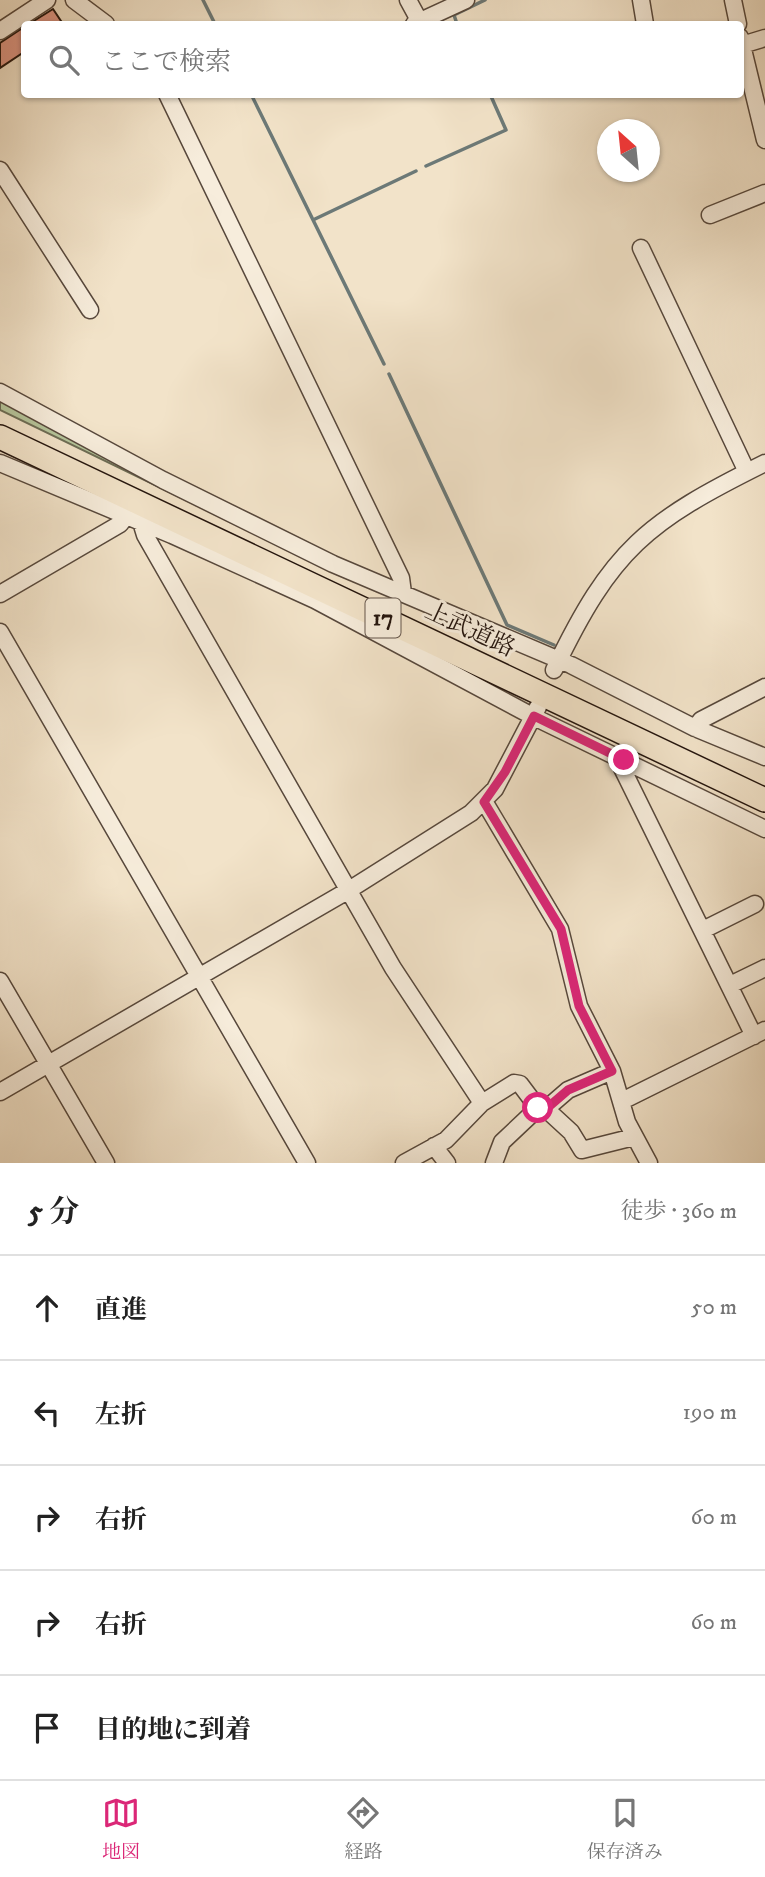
<!DOCTYPE html>
<html lang="ja">
<head>
<meta charset="utf-8">
<style>
  :root { --surface:#fff; --page:#f6f6f6; --text:#222; --muted:#767676; --line:#e0e0e0; --accent:#db2777 }
  body { margin:0; font-family:"IM FELL DW Pica","Noto Serif JP",serif; background:var(--page); color:var(--text) }
  .compass { position:absolute; left:597px; top:119px; width:63px; height:63px; border-radius:50%; background:var(--surface); box-shadow:0 2px 5px #0004; rotate:333deg }
  .stop { position:absolute; width:21px; height:21px; margin:-16px; border:5px solid #db2777; border-radius:50%; background:#fff }
  .stop.end { background:#db2777; border-color:#fff; box-shadow:0 2px 7px #0008 }
  .list { margin:0; padding:0; list-style:none }
  h2 { display:flex; justify-content:space-between; align-items:center; height:91px; margin:0; padding:0 28px; font-size:30px }
  h2 small { font-size:23px; font-weight:400; color:var(--muted) }
  .list li { display:grid; grid-template-columns:46px 1fr auto; gap:21px; align-items:center; box-sizing:border-box; height:105px; padding:0 28px; border-top:2px solid var(--line) }
  .list b { display:block; font-size:26px; white-space:nowrap }
  .list em { font-size:23px; font-style:normal; color:var(--muted) }
  .icon { flex:none; width:38px; height:38px; fill:none; stroke:currentColor; stroke-width:2; stroke-linecap:round; stroke-linejoin:round }
  .map { position:relative; flex:none; width:765px; height:1163px; overflow:hidden }
  .search { position:absolute; background:var(--surface); box-shadow:0 2px 5px #0004; left:21px; right:21px; top:21px; height:77px; display:flex; align-items:center; gap:18px; box-sizing:border-box; padding:0 24px; border-radius:7px; color:var(--muted); font-size:26px }
  .sheet { height:616px; background:var(--surface) }
  nav { display:flex; justify-content:space-around; align-items:center; box-sizing:border-box; height:98px; border-top:2px solid var(--line); background:var(--surface); font-size:19px; color:var(--muted) }
  nav a { display:grid; justify-items:center; gap:4px }
  nav .on { color:var(--accent) }
  .map>svg:first-child { display:block }
  .grass { fill:#b5c59b; stroke:#6c6c54; stroke-width:2 }
  .lines { fill:none; stroke-linecap:round; stroke-linejoin:round }
  .stream { stroke:#6c7977; stroke-width:3.5 }
  .building { fill:#de9684; stroke:#23140d; stroke-width:2 }
  .minor-casing { stroke:#57483c; stroke-width:19 }
  .highway-casing { stroke:#23140d; stroke-width:26 }
  .minor { stroke:#f7eddc; stroke-width:16 }
  .highway { stroke:#f2e3c9; stroke-width:23 }
  .route { stroke:#db2777; stroke-width:9 }
  .labels { text-anchor:middle; dominant-baseline:central; stroke-width:6; stroke-linejoin:round; paint-order:stroke }
  .shield { fill:#f7eddc; stroke:#63554b; stroke-width:2 }
  .shield-label { font-size:23px; font-weight:bold; fill:#23140d }
  .street-label { font-size:24px; fill:#23140d; stroke:#f7eddc }
</style>
</head>
<body>
<div class="map">
<svg width="765" height="1163" viewBox="0 0 765 1163">
  <rect width="100%" height="100%" fill="#f2e3c9"/>
  <filter id="stains"><feTurbulence type="fractalNoise" baseFrequency=".00286" numOctaves="4"/><feColorMatrix values="0 0 0 0 .2 0 0 0 0 .09 0 0 0 0 .02 0 0 0 .5 -.17"/></filter>
  <radialGradient id="worn" r=".72"><stop offset=".6" stop-color="#630" stop-opacity="0"/><stop offset="1" stop-color="#630" stop-opacity=".3"/></radialGradient>
  <path class="grass" d="M0,397L268,540L0,410Z"/>
  <g class="lines">
    <path class="stream" d="M203,0L215,24
      M457,24L454,15L485,0
      M251,94L384,364
      M426,166L506,130L490,94
      M315,219L416,171
      M389,374L507,625L554,645"/>
  </g>
  <path class="building" d="M53,9L63,24H29Z
    M24,27V52L0,68V43Z"/>
  <g class="lines">
    <defs>
      <path id="minor" d="M74,0L106,24
        M408,0L420,22
        M641,0L645,24
        M733,0L738,24
        M414,24L466,0
        M0,31L47,0
        M740,37L765,140
        M742,45L765,38
        M167,94L401,578L403,593
        M0,170L90,310
        M710,215L765,193
        M641,248L747,472
        M0,392L163,480L333,564L571,665L695,728L765,757
        M0,463L172,535L315,600L534,717L765,829
        M141,522L145,535L393,968L482,1103
        M0,594L120,524L127,515
        M0,632L307,1163
        M554,670C612,549 646,522 765,463
        M695,728L701,720L765,687
        M624,760L622,768L754,1036
        M484,801L560,929L579,1006L612,1071L627,1122L649,1163
        M703,930L755,904
        M0,981L106,1163
        M730,985L765,968
        M0,1092L349,890L471,813L495,789L538,707
        M622,1101L765,1030
        M546,1109L571,1132L582,1150L634,1137
        M434,1146L447,1163
        M404,1163L446,1140L482,1103L514,1083L520,1084L538,1108
        M494,1163L502,1142L538,1108L546,1109L568,1090L612,1071"/>
      <path id="highway" d="M0,437L765,800"/>
    </defs>
    <use href="#minor" class="minor-casing"/>
    <use href="#highway" class="highway-casing"/>
    <use href="#minor" class="minor"/>
    <use href="#highway" class="highway"/>
  </g>
  <g class="lines">
    <path class="route" d="M538,1108L546,1109L568,1090L612,1071L579,1006L561,929L484,802L505,772L534,716L624,760"/>
  </g>
  <g class="labels">
    <rect class="shield" x="365.5" y="598.5" width="35" height="39" rx="5"/>
    <g class="shield-label">
      <text x="383" y="618">17</text>
    </g>
    <g class="street-label">
      <text transform="translate(470 630) rotate(25)">上武道路</text>
    </g>
  </g>
  <rect width="100%" height="100%" filter="url(#stains)"/>
  <rect width="100%" height="100%" fill="url(#worn)"/>
</svg>
<svg class="compass" viewBox="-18 -18 36 36"><path d="M0-13l5 13h-10z" fill="#e53935"/><path d="M0 13l5-13h-10z" fill="#767676"/></svg>
<div class="stop" style="left:538px;top:1108px"></div>
<div class="stop end" style="left:624px;top:760px"></div>
<div class="search"><svg class="icon" aria-label="search" viewBox="0 0 24 24"><circle cx="10" cy="10" r="6"/><path d="M15 15l6 6"/></svg>ここで検索</div>
</div>
<section class="sheet">
<h2>5 分<small>徒歩 · 360 m</small></h2>
<ul class="list">
<li><svg class="icon" aria-label="ahead" viewBox="0 0 24 24"><path d="M12 20V5M6 11l6-6 6 6"/></svg><div><b>直進</b></div><em>50 m</em></li>
<li><svg class="icon" aria-label="left" viewBox="0 0 24 24"><path d="M17 20v-9H6M10 6l-5 5 5 5"/></svg><div><b>左折</b></div><em>190 m</em></li>
<li><svg class="icon" aria-label="right" viewBox="0 0 24 24"><path d="M7 20v-9h11M14 6l5 5-5 5"/></svg><div><b>右折</b></div><em>60 m</em></li>
<li><svg class="icon" aria-label="right" viewBox="0 0 24 24"><path d="M7 20v-9h11M14 6l5 5-5 5"/></svg><div><b>右折</b></div><em>60 m</em></li>
<li><svg class="icon" aria-label="arrive" viewBox="0 0 24 24"><path d="M6 21V4h12l-3 4 3 4H6"/></svg><div><b>目的地に到着</b></div></li>
</ul>
</section>
<nav>
<a class="on"><svg class="icon" aria-label="map" viewBox="0 0 24 24"><path d="M3 6l6-2 6 2 6-2v14l-6 2-6-2-6 2zM9 4v14M15 6v14"/></svg>地図</a>
<a><svg class="icon" aria-label="directions" viewBox="0 0 24 24"><path d="M12 3l9 9-9 9-9-9zM9 14v-3h6M13 9l2 2-2 2"/></svg>経路</a>
<a><svg class="icon" aria-label="saved" viewBox="0 0 24 24"><path d="M7 4h10v16l-5-4-5 4z"/></svg>保存済み</a>
</nav>
</body>
</html>
